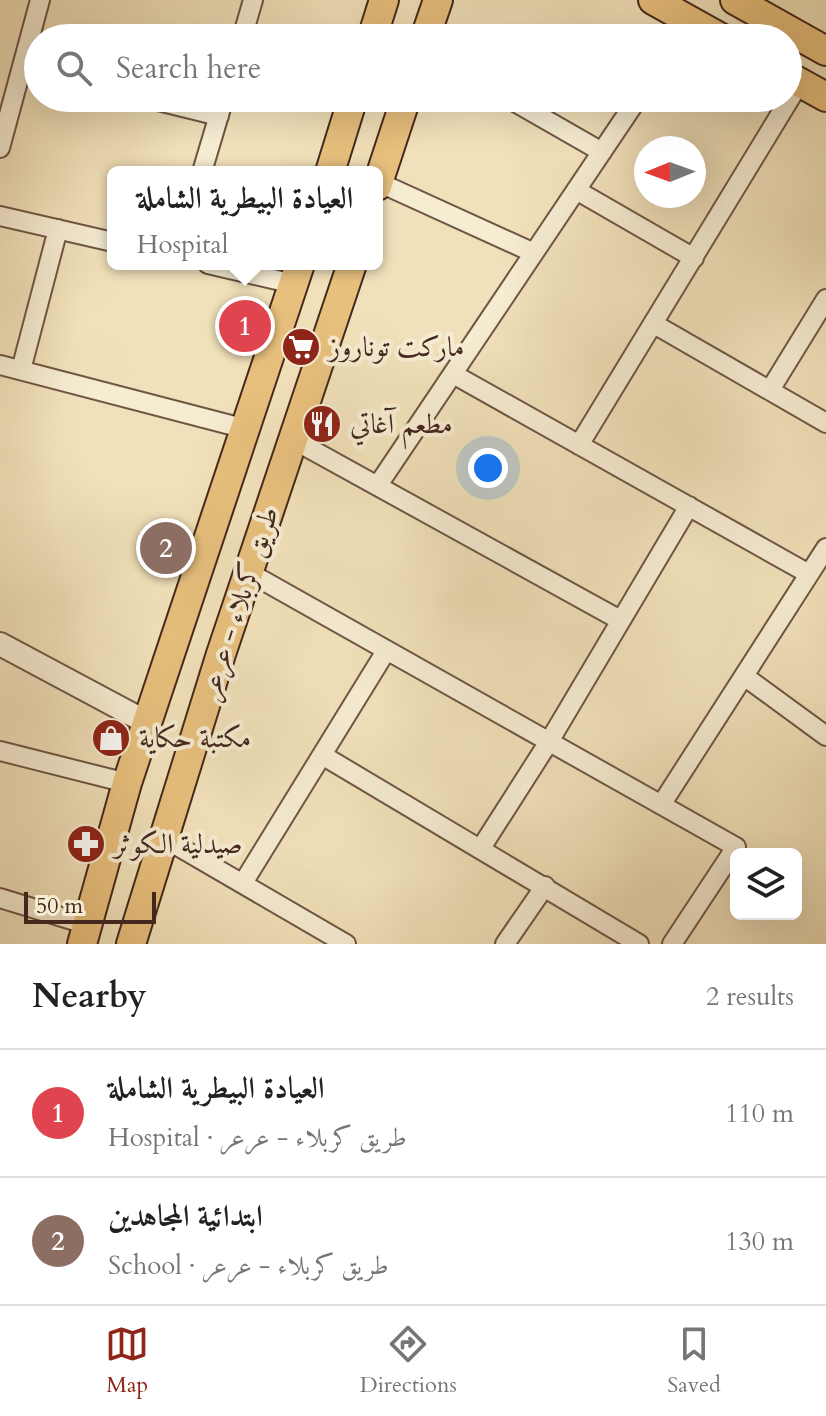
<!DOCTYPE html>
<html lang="en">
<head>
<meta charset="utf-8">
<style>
  :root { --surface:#fff; --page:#f6f6f6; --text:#222; --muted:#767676; --line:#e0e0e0; --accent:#8f2418 }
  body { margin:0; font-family:Cardo,Amiri,serif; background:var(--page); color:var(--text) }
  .controls { position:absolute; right:24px; bottom:24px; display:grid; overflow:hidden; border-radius:12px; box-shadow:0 8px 32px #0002 }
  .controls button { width:72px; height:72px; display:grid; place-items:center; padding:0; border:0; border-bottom:2px solid var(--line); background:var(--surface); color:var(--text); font:40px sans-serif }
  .compass { position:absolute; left:634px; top:136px; width:72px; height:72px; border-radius:50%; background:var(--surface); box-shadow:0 8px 32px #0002; rotate:269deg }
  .scale { position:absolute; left:24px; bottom:20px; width:132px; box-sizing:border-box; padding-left:8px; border:4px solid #44281e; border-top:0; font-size:22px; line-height:28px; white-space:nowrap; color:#44281e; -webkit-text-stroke:6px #f6ecd2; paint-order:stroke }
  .you { position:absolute; left:488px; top:468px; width:28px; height:28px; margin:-20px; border:6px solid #fff; border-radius:50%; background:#1a73e8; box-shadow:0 0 0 12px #1a73e833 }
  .badge { display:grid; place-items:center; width:52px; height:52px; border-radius:50%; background:var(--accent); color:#fff; font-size:26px; font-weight:700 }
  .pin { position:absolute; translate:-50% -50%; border:4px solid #fff; box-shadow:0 2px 8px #0006 }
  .popup { position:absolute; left:107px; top:166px; width:276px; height:104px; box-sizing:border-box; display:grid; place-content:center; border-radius:12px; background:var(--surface); filter:drop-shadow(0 2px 6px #0005); font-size:26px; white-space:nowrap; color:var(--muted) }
  .popup b { font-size:30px; color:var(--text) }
  .popup::after { content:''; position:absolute; left:50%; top:100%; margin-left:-16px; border:16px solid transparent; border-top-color:var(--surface) }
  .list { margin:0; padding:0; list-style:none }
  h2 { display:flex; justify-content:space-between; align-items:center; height:104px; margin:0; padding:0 32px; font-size:34px }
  h2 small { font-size:26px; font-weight:400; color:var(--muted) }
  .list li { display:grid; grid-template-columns:52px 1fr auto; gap:24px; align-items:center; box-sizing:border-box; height:128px; padding:0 32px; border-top:2px solid var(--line) }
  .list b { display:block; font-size:30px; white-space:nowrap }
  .list p { margin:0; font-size:26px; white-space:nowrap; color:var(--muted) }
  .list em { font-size:26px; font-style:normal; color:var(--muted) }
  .icon { flex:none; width:44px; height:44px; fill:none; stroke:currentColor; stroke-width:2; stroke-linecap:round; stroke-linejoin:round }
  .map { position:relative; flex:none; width:826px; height:944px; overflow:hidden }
  .search { position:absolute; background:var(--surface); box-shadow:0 8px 32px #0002; left:24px; right:24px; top:24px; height:88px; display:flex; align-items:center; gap:20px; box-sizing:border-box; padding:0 28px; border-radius:44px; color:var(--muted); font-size:30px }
  .sheet { height:360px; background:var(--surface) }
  nav { display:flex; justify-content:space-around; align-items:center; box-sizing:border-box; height:112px; border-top:2px solid var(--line); background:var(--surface); font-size:22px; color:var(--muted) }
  nav a { display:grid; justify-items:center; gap:4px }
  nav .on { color:var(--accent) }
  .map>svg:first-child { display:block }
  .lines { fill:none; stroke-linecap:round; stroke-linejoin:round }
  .minor-casing { stroke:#6f5645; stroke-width:22 }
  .tertiary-casing { stroke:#6f5645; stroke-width:26 }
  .primary-casing { stroke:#44281e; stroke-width:32 }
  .minor { stroke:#f6ecd2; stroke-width:18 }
  .tertiary { stroke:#f6ecd2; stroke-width:22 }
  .primary { stroke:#e8c07d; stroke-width:28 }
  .labels { text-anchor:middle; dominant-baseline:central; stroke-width:8; stroke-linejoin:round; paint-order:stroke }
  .poi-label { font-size:28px; fill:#44281e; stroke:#f6ecd2; text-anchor:start }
  .street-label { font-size:28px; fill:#44281e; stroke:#f6ecd2 }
</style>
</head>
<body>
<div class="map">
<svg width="826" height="944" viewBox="0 0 826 944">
  <rect width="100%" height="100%" fill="#f1e1ba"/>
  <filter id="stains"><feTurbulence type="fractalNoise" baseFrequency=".0025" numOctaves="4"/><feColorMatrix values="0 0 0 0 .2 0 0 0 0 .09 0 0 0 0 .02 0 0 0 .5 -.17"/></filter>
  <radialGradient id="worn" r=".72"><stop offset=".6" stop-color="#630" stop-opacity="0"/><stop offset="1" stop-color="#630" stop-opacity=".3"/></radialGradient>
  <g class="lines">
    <defs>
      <path id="minor" d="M242,38L253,0
        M679,38L690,21
        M146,98L219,116
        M508,98L602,152
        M0,148L40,0
        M202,172L224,98
        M378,182L534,253
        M576,190L694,258
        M0,216L113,242
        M208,264L294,284
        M654,324L826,423
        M0,365L246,429
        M21,370L58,229
        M453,374L809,574
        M770,390L826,299
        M294,440L620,620
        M579,445L800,82
        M378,485L638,98
        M248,572L736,847L672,944
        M744,676L826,736
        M0,751L127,783
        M322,755L639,944
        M661,805L826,548
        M162,837L346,944
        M481,848L550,740L689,506
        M243,883L386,651
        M0,898L88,925
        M505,944L545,886"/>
      <path id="tertiary" d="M0,644L146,722"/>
      <path id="primary" d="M653,0L721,38
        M735,0L826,51
        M372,38L384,0
        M425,38L438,0
        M788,76L826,97
        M330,172L353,98
        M377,186L406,98
        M82,944L127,783L300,264
        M131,944L221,654L352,264"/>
    </defs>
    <use href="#minor" class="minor-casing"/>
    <use href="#tertiary" class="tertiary-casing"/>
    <use href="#primary" class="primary-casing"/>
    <use href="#minor" class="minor"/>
    <use href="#tertiary" class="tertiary"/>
    <use href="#primary" class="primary"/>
  </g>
  <defs>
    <symbol id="supermarket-disc" viewBox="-11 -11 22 22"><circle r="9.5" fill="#8f2418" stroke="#f6ecd2"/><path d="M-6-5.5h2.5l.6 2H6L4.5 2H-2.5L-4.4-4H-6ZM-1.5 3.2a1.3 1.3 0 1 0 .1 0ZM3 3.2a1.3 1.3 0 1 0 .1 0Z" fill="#fff"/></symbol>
    <symbol id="restaurant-disc" viewBox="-11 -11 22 22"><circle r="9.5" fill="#8f2418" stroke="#f6ecd2"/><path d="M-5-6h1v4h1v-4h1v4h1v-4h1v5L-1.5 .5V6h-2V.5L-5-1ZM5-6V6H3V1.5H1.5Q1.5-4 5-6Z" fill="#fff"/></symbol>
    <symbol id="shop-disc" viewBox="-11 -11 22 22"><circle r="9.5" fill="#8f2418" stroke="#f6ecd2"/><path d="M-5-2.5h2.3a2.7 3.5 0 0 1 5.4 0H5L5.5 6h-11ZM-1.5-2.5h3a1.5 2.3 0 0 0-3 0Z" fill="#fff"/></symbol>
    <symbol id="pharmacy-disc" viewBox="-11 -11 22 22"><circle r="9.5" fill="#8f2418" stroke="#f6ecd2"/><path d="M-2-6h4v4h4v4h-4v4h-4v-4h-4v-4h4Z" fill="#fff"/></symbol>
  </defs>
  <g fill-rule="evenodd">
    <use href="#supermarket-disc" x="279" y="325" width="44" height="44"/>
    <use href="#restaurant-disc" x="300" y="402" width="44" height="44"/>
    <use href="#shop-disc" x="89" y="716" width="44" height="44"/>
    <use href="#pharmacy-disc" x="64" y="822" width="44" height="44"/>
  </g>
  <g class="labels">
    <g class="poi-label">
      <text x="329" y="347">ماركت توناروز</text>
      <text x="350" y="424">مطعم آغاتي</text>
      <text x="139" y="738">مكتبة حكاية</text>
      <text x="114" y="844">صيدلية الكوثر</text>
    </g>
    <g class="street-label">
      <text transform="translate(239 603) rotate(-72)">طريق كربلاء - عرعر</text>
    </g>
  </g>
  <rect width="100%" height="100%" filter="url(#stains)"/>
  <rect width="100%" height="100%" fill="url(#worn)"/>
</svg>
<div class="controls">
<button><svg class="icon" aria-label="layers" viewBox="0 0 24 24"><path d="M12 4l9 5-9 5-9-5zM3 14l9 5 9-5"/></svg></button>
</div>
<svg class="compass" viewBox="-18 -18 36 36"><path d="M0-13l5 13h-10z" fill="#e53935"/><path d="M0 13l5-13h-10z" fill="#767676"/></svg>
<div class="scale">50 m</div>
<div class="you"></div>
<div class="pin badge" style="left:245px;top:326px;background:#e0444e">1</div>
<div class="popup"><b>العيادة البيطرية الشاملة</b>Hospital</div>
<div class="pin badge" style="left:166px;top:548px;background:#8d6e63">2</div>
<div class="search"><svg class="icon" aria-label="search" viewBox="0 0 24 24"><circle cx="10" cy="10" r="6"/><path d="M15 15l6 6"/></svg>Search here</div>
</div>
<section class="sheet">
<h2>Nearby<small>2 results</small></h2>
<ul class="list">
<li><span class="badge" style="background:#e0444e">1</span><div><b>العيادة البيطرية الشاملة</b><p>Hospital · طريق كربلاء - عرعر</p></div><em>110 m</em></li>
<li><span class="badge" style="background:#8d6e63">2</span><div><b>ابتدائية المجاهدين</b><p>School · طريق كربلاء - عرعر</p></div><em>130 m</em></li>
</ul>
</section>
<nav>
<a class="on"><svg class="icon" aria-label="map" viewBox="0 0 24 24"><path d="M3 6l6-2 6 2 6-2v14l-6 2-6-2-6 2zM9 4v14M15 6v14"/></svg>Map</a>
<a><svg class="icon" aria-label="directions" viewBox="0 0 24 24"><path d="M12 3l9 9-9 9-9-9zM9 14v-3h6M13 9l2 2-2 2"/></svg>Directions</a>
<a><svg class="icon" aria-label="saved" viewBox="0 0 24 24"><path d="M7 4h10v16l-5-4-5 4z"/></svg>Saved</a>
</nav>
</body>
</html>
